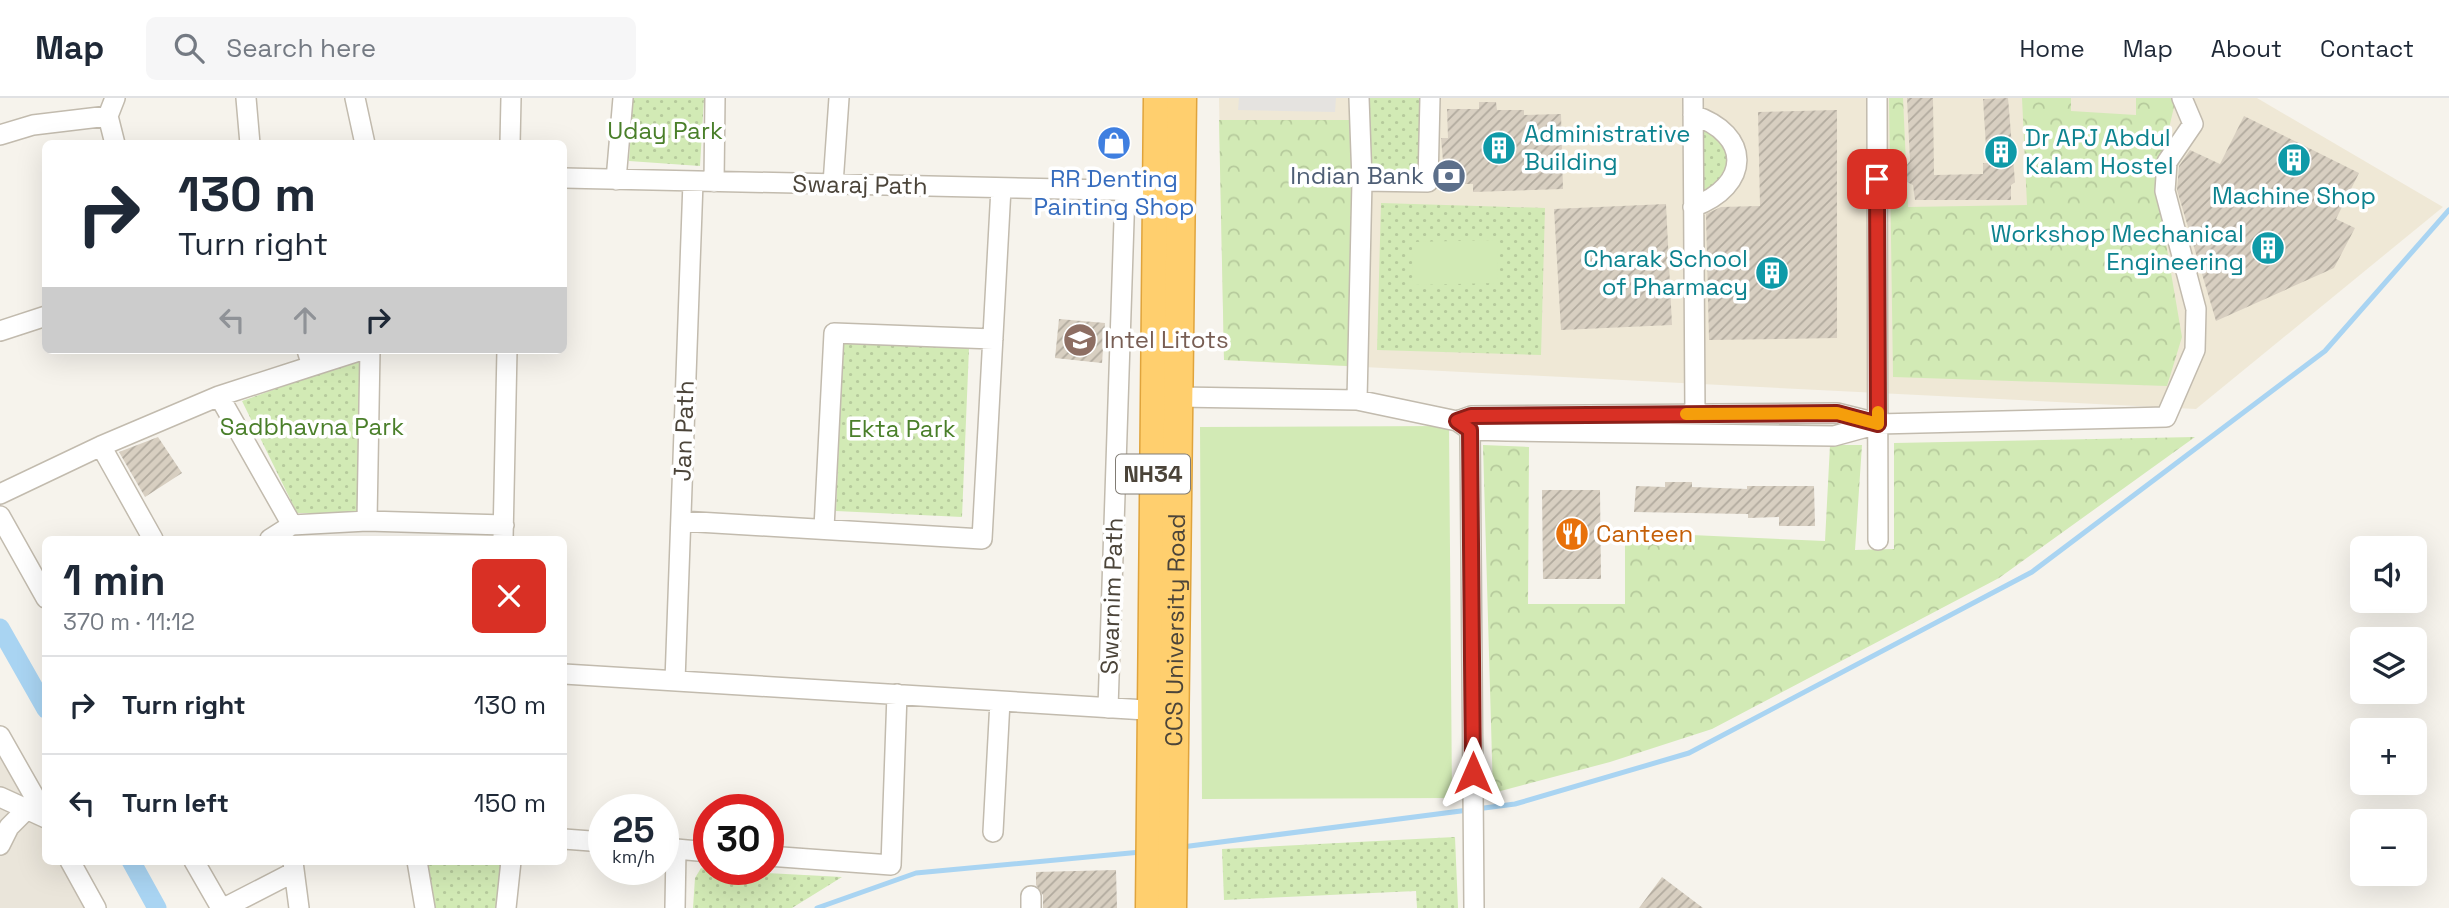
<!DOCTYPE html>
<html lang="en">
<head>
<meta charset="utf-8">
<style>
  body { margin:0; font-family:"Space Grotesk",sans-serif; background:#f6f6f7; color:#1f2937; height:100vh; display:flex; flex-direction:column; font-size:26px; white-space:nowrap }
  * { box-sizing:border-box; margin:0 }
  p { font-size:23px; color:#747a83 }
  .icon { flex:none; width:38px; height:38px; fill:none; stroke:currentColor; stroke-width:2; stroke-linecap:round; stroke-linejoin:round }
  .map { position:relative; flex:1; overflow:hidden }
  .sheet { position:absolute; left:42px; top:438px; width:525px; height:329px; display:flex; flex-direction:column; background:#fff; border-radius:10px; box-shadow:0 7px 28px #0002 }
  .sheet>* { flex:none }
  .guide { position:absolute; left:42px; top:42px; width:525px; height:214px; border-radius:10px; box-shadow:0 7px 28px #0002; background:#fff; color:#1f2937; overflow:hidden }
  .buttons { position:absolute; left:2350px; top:438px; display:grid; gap:14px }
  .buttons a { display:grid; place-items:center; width:77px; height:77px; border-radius:10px; background:#fff; box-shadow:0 7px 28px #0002; font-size:35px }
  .speed { position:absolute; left:588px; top:696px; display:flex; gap:14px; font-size:35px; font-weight:700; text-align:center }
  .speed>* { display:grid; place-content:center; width:91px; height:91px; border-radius:50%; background:#fff; box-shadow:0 7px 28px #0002; line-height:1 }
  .speed small { font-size:18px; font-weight:400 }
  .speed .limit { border:10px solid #d22; background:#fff; color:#111 }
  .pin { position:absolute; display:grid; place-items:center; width:60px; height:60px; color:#fff; margin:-30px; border-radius:14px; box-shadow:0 4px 10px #0006 }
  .me { position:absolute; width:77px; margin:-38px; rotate:0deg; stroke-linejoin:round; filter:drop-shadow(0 0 5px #0008) }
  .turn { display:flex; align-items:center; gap:24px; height:147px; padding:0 21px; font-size:32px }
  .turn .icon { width:91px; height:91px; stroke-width:2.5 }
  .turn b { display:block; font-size:49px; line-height:60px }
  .lanes { display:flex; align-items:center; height:66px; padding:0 21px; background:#0003; justify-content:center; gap:35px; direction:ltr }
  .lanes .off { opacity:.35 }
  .round { display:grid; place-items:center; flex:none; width:74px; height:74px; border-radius:10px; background:#f6f6f7 }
  .overview { display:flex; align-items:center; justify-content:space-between; height:119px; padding:0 21px }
  h1 { font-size:42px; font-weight:700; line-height:52px }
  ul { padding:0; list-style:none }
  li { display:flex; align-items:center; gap:21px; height:98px; padding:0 21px; border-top:2px solid #e0e1e3 }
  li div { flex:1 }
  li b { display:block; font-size:26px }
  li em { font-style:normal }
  header { display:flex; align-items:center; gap:42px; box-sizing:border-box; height:98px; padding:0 35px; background:#fff; border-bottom:2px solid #e0e1e3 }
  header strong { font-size:33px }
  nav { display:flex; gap:38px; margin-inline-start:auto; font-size:24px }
  .search { width:490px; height:63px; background:#f6f6f7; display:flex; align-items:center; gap:18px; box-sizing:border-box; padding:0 24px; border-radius:10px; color:#747a83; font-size:26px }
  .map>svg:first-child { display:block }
  .residential { fill:#eae5da }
  .education { fill:#efe8d6 }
  .green { fill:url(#green-dots) }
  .forest { fill:url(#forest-crowns) }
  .pitch { fill:#d2eab5 }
  .parking { fill:#e5e3e0 }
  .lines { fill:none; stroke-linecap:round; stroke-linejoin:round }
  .stream { stroke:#a9d4f2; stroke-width:5 }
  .canal { stroke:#a9d4f2; stroke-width:19 }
  .building { fill:url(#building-hatch) }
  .minor-casing { stroke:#c2bbae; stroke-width:22 }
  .highway-casing { stroke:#e0a43c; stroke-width:31 }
  .minor { stroke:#fff; stroke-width:19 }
  .highway { stroke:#ffcf6e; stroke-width:28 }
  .route-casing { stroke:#8d1f18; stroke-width:18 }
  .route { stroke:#d93025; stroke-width:12 }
  .slow { stroke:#f59e0b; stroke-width:12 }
  .labels { text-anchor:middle; stroke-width:7; stroke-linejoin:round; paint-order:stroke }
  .shield { fill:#fff; stroke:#817c74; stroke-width:2 }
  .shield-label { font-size:23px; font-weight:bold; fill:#4b4439 }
  .park-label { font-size:24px; fill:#4a7f2a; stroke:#fff }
  .culture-label { font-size:24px; fill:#0d838f; stroke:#fff; text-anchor:start }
  .service-label { font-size:24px; fill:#4e5e75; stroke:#fff; text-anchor:end }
  .shop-label { font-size:24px; fill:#366cbe; stroke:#fff }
  .street-label { font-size:24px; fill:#4b4439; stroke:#fff }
  .education-label { font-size:24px; fill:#785e54; stroke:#fff; text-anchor:start }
  .food-label { font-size:24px; fill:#c56008; stroke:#fff; text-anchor:start }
</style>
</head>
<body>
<header>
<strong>Map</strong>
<div class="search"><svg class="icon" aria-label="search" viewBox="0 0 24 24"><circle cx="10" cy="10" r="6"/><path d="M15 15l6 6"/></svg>Search here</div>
<nav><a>Home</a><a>Map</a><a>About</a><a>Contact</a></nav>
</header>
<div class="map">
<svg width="2449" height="810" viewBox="0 0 2449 810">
  <defs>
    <pattern id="green-dots" width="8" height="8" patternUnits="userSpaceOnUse" patternTransform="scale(1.75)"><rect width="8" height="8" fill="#d2eab5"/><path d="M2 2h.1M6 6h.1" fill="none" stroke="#b6ca9c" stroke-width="1.8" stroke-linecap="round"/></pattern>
    <pattern id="forest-crowns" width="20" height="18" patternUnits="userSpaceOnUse" patternTransform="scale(1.75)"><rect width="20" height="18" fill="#d2eab5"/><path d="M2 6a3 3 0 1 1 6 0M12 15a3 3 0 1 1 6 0" fill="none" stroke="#b6ca9c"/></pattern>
    <pattern id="building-hatch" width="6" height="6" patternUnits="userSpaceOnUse" patternTransform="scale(1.75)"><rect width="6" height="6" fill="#d8cfc1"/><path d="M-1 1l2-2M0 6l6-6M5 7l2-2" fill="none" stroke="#b1aa9e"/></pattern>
  </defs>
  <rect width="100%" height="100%" fill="#f6f3ec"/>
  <path class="residential" d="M0,644L45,722L46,763H69L97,810H0Z"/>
  <path class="education" d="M1219,0H2257L2443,109L2196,311L1224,262Z"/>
  <path class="green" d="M633,0H704L700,68L629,63Z
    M1368,0H1424L1420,72L1415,76L1368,79Z
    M1700,27C1721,33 1739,60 1723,81C1718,88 1708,94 1702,100Z
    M1381,105L1545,110L1541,257L1377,252Z
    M843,244L969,250L962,419L836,413Z
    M361,260V415H297L242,303Z
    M1455,739L1458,810H1417L1416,793L1224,802L1222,751Z
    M417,763H511L506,810H425Z
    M701,770L709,772L842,779L792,810H693L695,780Z"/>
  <path class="forest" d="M1889,0H1903L1908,109L2027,107L2022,0H2071V13L2136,17V0H2176L2156,87L2182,239L2167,288L1893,279Z
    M1219,22H1354L1348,268L1224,262Z
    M2195,339L1999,480L1712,631L1610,664L1493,695L1483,347L1529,349L1528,506H1625V434L1825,443L1830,347H1862L1855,452L1894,451V345Z"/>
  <path class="pitch" d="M1497,142L1498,185L1413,187L1412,144Z
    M1449,328L1452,700L1202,701L1200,329Z"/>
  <path class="parking" d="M1239,0H1336L1335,14L1238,12Z"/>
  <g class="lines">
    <path class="stream" d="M1182,749L1515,706L1689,655L2032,474L2325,253L2449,112
      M817,810L916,775L1141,754"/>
    <path class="canal" d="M0,530L46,611
      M131,763L157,810"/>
  </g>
  <path class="building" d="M1907,0H1933L1934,77L1983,76V65H1987L1983,1L2008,0L2015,84L2011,87V102H1915L1913,87L1907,84L1906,68L1910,63Z
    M1479,4H1496L1497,12H1524V17L1561,16L1563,91L1473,94V86H1445L1441,40H1448L1447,11H1479Z
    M1837,12V240L1709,242L1706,116L1721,109L1760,108L1758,14Z
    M2244,18L2359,75L2336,121L2355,130L2334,170L2216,223L2177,92L2179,68L2190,52L2220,66Z
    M1666,106L1672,227L1561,232L1554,111Z
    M1059,221L1105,225L1102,265L1055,260Z
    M158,339L182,375L145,399L119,354Z
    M1665,384H1692V389L1747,391V388H1814L1815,428H1779V419L1748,420V416L1634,414L1636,388L1665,389Z
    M1542,392H1600L1601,481H1543Z
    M1116,772L1117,810H1043V797L1036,787V774Z
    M1662,779L1703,810H1639Z"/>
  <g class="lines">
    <g class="minor-casing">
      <path id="minor" d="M115,0L108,18L115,46
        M246,0L250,46
        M355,0L365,46
        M1693,0L1695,316
        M1877,0L1878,442
        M1693,17C1752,36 1751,88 1693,109
        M0,37L33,27L108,18
        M510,46L511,0
        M564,80L1157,93
        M616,82L623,0
        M1362,83L1428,84L1430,0
        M714,84L715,0
        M833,86L839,0
        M0,233L46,218
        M312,268L362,252
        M219,298L292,427L270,441
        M1178,299L1357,302L1457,323L1470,332L1507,333L1834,338L1878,326L2166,319L2195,252L2196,211L2165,93L2167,64L2193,26L2182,0
        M1357,302L1362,83L1359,0
        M1457,323L1471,318L1837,315L1877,325
        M1470,332L1474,810
        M0,396L101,348
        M0,418L46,500
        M367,423L370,252
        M681,423L982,441L1001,90
        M292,427L367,423L504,427
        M824,430L834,235L993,241
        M153,441L101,348L219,298L312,268L307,252
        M503,441L507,252
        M564,576L1162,613
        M675,583L693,84
        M1108,610L1125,92
        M0,638L46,719
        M0,699L46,720
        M993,734L1000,603
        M564,741L604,744
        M0,747L9,729L27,711
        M768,758L891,767L897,596
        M70,763L96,810
        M194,763L221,810
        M417,763L425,810
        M293,764L299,810
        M1031,798V810
        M224,810L294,774
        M506,810L511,763
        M675,810L676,751L709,754"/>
    </g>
    <g class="highway-casing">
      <g id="highway">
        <path d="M1150,810L1158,0"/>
        <path id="s1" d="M1172,810L1182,0"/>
      </g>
    </g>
    <use href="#minor" class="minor"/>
    <use href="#highway" class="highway"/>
  </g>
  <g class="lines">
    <g class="route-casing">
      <path id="route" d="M1473,675L1470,332L1457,323L1471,318L1837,315L1878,326L1877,81"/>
    </g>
    <use href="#route" class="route"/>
    <path class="slow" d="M1686,316L1837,315L1878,326V314"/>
  </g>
  <defs>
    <g id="shop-disc" transform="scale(1.75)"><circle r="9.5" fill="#3f7fe0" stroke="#fff"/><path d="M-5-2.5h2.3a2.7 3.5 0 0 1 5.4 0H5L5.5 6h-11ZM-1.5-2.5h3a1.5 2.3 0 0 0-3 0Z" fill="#fff"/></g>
    <g id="building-disc" transform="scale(1.75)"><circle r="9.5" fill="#0f9aa8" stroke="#fff"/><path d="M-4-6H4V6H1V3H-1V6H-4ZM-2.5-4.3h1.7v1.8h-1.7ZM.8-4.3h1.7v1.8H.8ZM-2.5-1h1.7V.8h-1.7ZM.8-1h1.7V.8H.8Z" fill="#fff"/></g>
    <g id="bank-disc" transform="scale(1.75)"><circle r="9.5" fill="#5c6f8a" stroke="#fff"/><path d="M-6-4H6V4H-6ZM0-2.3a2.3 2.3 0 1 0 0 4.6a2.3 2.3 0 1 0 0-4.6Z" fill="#fff"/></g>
    <g id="school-disc" transform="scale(1.75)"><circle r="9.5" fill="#8d6e63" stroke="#fff"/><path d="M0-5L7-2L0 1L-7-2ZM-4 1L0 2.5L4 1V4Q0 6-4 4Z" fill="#fff"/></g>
    <g id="restaurant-disc" transform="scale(1.75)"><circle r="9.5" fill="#e8710a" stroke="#fff"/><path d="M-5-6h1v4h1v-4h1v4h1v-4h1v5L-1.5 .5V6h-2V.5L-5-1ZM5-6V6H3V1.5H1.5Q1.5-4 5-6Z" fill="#fff"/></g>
  </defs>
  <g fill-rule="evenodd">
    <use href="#shop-disc" x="1114" y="45"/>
    <use href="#building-disc" x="1499" y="50"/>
    <use href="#building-disc" x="2001" y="54"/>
    <use href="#building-disc" x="2294" y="62"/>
    <use href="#bank-disc" x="1449" y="78"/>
    <use href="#building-disc" x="2268" y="150"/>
    <use href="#building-disc" x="1772" y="175"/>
    <use href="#school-disc" x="1080" y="242"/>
    <use href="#restaurant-disc" x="1572" y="436"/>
  </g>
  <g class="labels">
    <rect class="shield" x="1116" y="356.5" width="74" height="39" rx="5"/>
    <g class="shield-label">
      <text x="1153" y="384">NH34</text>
    </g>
    <g class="park-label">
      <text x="665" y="41">Uday Park</text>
      <text x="312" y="337">Sadbhavna Park</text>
      <text x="902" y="339">Ekta Park</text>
    </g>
    <g class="culture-label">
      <text x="1524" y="44">Administrative<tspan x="1524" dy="28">Building</tspan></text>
      <text x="2025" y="48">Dr APJ Abdul<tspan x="2025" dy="28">Kalam Hostel</tspan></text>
      <text x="2294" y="106" text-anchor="middle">Machine Shop</text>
      <text x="2244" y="144" text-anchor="end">Workshop Mechanical<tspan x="2244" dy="28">Engineering</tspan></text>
      <text x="1748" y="169" text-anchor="end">Charak School<tspan x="1748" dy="28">of Pharmacy</tspan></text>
    </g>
    <g class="service-label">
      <text x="1424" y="86">Indian Bank</text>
    </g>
    <g class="shop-label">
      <text x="1114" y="89">RR Denting<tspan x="1114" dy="28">Painting Shop</tspan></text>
    </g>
    <g class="street-label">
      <text transform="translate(860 87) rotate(1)" y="8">Swaraj Path</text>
      <text transform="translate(684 333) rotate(-88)" y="8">Jan Path</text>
      <text transform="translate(1112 498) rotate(-88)" y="8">Swarnim Path</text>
      <text dy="8" stroke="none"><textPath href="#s1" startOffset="278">CCS University Road</textPath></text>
    </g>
    <g class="education-label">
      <text x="1104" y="250">Intel Litots</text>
    </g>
    <g class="food-label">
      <text x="1596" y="444">Canteen</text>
    </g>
  </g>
</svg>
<div class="buttons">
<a><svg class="icon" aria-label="sound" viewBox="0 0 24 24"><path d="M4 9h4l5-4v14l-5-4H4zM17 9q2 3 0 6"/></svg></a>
<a><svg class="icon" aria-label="layers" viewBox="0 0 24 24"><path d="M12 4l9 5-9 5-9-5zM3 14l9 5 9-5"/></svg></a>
<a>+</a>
<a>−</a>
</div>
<div class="speed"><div>25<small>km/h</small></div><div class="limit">30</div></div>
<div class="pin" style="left:1877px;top:81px;background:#d93025"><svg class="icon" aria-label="arrive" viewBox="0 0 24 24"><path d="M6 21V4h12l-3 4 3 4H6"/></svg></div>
<svg class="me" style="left:1473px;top:675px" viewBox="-20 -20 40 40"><path d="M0-17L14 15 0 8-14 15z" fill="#d93025" stroke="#fff" stroke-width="4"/></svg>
<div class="guide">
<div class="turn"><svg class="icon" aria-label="right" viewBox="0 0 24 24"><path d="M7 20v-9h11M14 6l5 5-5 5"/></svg><div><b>130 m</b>Turn right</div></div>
<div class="lanes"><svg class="icon off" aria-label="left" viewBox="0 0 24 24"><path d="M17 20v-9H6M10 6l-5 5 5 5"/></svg><svg class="icon off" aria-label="ahead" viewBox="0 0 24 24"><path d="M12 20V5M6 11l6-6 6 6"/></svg><svg class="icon" aria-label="right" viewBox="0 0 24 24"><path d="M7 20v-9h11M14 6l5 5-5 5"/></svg></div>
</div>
<section class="sheet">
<div class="overview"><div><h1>1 min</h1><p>370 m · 11:12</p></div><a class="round" style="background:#d93025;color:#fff"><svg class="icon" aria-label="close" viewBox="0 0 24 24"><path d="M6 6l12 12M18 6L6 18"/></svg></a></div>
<ul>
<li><svg class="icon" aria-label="right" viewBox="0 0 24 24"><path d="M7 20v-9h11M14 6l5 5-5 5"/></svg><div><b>Turn right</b></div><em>130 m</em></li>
<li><svg class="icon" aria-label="left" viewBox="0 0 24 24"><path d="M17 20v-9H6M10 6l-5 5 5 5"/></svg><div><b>Turn left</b></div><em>150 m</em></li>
</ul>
</section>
</div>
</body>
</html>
